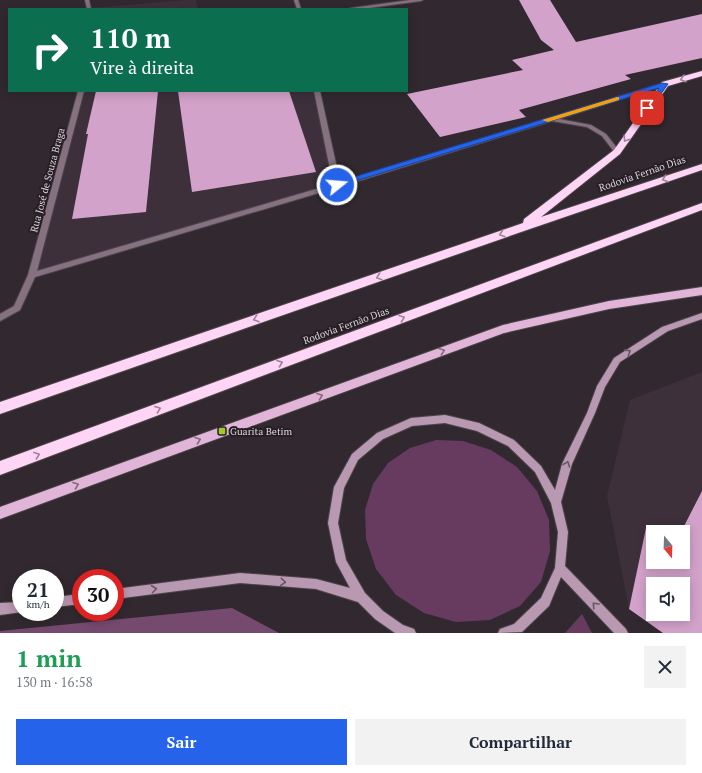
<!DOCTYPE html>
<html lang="pt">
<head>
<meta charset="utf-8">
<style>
  body { margin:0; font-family:"PT Serif",serif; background:#f2f2f3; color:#1f2937; height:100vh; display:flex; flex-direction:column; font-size:15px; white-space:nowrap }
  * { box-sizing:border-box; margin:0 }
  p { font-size:13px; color:#747a83 }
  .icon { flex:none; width:22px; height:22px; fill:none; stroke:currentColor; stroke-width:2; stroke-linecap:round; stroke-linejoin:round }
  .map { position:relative; height:633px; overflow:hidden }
  .drawer { display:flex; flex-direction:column; background:#fff; flex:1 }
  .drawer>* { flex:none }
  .top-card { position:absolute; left:8px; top:8px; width:400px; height:84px; border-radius:0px; box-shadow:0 2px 10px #0003; background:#0b6e4f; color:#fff; overflow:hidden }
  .needle { width:26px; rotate:161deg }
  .fabs { position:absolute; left:646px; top:525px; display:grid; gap:8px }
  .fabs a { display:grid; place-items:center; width:44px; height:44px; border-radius:0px; background:#fff; box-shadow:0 2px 10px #0003; font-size:20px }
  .speed { position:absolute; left:12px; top:569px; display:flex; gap:8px; font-size:20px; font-weight:700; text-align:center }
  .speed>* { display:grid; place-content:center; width:52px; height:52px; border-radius:50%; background:#fff; box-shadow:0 2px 10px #0003; line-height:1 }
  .speed small { font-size:10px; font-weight:400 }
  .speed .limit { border:6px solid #d22; background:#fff; color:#111 }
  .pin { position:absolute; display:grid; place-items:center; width:34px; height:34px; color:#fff; margin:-17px; border-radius:8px; box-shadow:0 2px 6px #0006 }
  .me { position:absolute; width:44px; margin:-22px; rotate:73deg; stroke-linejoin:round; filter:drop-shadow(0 0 3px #0008) }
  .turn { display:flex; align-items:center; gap:14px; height:84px; padding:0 16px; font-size:18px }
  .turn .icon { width:52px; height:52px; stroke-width:2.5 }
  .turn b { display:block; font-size:28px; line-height:34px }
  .round { display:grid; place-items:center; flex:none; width:42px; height:42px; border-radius:0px; background:#f2f2f3 }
  .summary { display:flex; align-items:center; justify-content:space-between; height:68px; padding:0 16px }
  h1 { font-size:24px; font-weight:600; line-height:30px; color:#1e9e55 }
  .primary-button { display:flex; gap:8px; margin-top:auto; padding:8px 16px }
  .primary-button a { flex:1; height:46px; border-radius:0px; background:#2563eb; color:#fff; font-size:16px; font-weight:600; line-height:46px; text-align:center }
  .primary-button a+a { background:#f2f2f3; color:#1f2937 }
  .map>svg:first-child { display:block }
  .built { fill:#3d303b; fill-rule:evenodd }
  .green { fill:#663b5f }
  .forest { fill:#764a6e }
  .building { fill:#d3a2ca; fill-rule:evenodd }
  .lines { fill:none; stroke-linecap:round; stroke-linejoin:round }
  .minor-casing { stroke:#4c454a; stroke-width:2 }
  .secondary-casing { stroke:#4c454a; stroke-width:2 }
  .primary-casing { stroke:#4c454a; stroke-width:2 }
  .motorway-casing { stroke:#4c454a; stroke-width:2 }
  .minor { fill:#867181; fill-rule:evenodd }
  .secondary { fill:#b998b2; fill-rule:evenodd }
  .primary { fill:#e1b5d8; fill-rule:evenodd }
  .motorway { fill:#ffd5f6; fill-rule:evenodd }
  .oneway { stroke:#9e8398 }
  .oneway2 { stroke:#846a7e }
  .oneway3 { stroke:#695564 }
  .route { fill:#2563eb; stroke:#184099 }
  .slow { fill:#f59e0b }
  .poi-dot { fill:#a2c928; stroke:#271f25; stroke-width:1.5 }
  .labels { text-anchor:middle; stroke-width:4; stroke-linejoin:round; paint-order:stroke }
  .street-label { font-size:10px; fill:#dbd5da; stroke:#271f25 }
  .poi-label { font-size:10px; fill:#dbd5da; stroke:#271f25; text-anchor:start }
</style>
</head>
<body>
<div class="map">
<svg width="702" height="633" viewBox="0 0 702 633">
  <rect width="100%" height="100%" fill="#31292f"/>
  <path class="built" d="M187,0H196L198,9L89,8Z
    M81,91H317L337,185L32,275Z
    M702,372V633L629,609L607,496L630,400ZM653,532H683V562H653ZM653,584H683V614H653Z"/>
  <path class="green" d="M436,440L463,441L491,450L517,467L537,491L549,520L550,551L541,582L520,606L490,620L456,622L424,613L396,595L376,569L366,539L365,510L373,484L388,463L410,448Z
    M582,614L592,633H565Z"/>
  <path class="forest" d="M232,608L279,633H0V631Z"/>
  <path class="building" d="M519,0H550L576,42L702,14V58L625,75L631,79L519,110L526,117L440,137L407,94L523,70L512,60L554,50L541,40Z
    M96,91H158L146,212L72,219L88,134H86Z
    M178,91H289L316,172L192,192Z
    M702,491V633H663L629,609L646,528L654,532L653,562H683V532H681ZM653,584H683V614H653Z"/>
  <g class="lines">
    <g class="minor-casing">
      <path id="minor" d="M85,0H89L91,9H87Z
        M294,0H298L301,9H297Z
        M410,0H423L421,1L362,9H349L351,8Z
        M663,83L668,84L559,119L591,125L606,134L620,152L619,153H615L602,136L587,127L552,121L339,187L35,277L20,310L0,321V314L14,306L28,275L78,91H84L37,271L333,184L314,91H320L340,182Z"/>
    </g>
    <g class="secondary-casing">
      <path id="secondary" d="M702,313V319L668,331L620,362L605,387L595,413L572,464L561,502L568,532L565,566L626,629L628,633H614L561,577L549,606L522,632L498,633L500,629L514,624L541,598L555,568L558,532L551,503L535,472L508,446L477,431L445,423L412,426L383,439L358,460L344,488L338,523L346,560L365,593L383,611L403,625L414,629L416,633H395L375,619L358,602L316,589L240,583L115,599V589L240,573L316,579L350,588L336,562L328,523L334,487L352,454L377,433L411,418L445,415L479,423L514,440L541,466L555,490L562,464L587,413L597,386L614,358L662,327Z
        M81,594V604L55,607V597Z
        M21,602V612H22L0,615V603Z"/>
    </g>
    <g class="primary-casing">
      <path id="primary" d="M702,287V295L609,309L504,333L0,519V507L503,325L609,301Z"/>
    </g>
    <g class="motorway-casing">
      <path id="motorway" d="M702,71V76L668,86L620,154L541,217L702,164V170L524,231L0,414V402L523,223L524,219L614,150L662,82Z
        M702,203V210L0,475V461Z"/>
    </g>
    <use href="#minor" class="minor"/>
    <use href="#secondary" class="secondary"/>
    <use href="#primary" class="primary"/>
    <use href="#motorway" class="motorway"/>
  </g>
  <defs><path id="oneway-chevron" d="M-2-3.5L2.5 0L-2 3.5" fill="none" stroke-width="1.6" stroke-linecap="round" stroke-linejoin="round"/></defs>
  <g class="oneway">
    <use href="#oneway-chevron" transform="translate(683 79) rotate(164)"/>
    <use href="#oneway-chevron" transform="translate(626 139) rotate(124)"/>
    <use href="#oneway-chevron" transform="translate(665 179) rotate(161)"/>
    <use href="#oneway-chevron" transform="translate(502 234) rotate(161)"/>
    <use href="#oneway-chevron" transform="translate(379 277) rotate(161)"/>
    <use href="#oneway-chevron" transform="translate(402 318) rotate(-20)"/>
    <use href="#oneway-chevron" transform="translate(256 319) rotate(161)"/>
    <use href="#oneway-chevron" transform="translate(280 363) rotate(-20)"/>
    <use href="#oneway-chevron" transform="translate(158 409) rotate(-20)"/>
    <use href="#oneway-chevron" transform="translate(37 455) rotate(-20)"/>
  </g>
  <g class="oneway2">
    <use href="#oneway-chevron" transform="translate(442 351) rotate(-20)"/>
    <use href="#oneway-chevron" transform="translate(320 396) rotate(-20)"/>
    <use href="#oneway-chevron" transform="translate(198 440) rotate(-20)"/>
    <use href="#oneway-chevron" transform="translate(76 485) rotate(-20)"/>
  </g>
  <g class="oneway3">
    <use href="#oneway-chevron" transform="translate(628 352) rotate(-33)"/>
    <use href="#oneway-chevron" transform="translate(567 464) rotate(-70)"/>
    <use href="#oneway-chevron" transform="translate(283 582) rotate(5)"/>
    <use href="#oneway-chevron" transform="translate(154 589) rotate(-7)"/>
    <use href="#oneway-chevron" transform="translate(595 605) rotate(-133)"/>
  </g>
  <path class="route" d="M662,83L668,84L650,109L644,108L659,88L339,186H334L333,185L334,183Z"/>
  <path class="slow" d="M617,97H619V100L548,122L542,120Z"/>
  <rect class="poi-dot" x="218" y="427" width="8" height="8" rx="2"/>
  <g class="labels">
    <g class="street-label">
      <text transform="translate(642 173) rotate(-19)" y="4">Rodovia Fernão Dias</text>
      <text transform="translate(47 180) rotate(-75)" y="4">Rua José de Souza Braga</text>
      <text transform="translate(346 325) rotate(-20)" y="4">Rodovia Fernão Dias</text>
    </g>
    <g class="poi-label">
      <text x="230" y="435">Guarita Betim</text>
    </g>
  </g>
</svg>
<div class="fabs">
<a><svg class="needle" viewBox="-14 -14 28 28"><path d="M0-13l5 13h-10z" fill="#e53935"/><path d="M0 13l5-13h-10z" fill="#747a83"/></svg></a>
<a><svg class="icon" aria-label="sound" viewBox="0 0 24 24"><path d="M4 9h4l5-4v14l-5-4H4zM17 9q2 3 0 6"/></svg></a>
</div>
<div class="speed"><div>21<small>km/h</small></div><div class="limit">30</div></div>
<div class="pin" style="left:647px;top:108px;background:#d93025"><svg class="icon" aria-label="arrive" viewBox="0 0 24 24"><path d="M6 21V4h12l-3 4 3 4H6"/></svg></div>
<svg class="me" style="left:337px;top:185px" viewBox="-20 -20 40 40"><circle r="17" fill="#2563eb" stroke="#fff" stroke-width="3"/><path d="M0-11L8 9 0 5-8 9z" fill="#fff"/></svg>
<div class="top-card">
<div class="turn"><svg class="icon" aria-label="right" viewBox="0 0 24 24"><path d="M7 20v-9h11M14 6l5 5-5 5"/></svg><div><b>110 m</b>Vire à direita</div></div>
</div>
</div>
<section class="drawer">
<div class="summary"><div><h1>1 min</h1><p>130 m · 16:58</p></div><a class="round"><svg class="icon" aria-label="close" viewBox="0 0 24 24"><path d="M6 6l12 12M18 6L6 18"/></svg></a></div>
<div class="primary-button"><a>Sair</a><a>Compartilhar</a></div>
</section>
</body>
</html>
